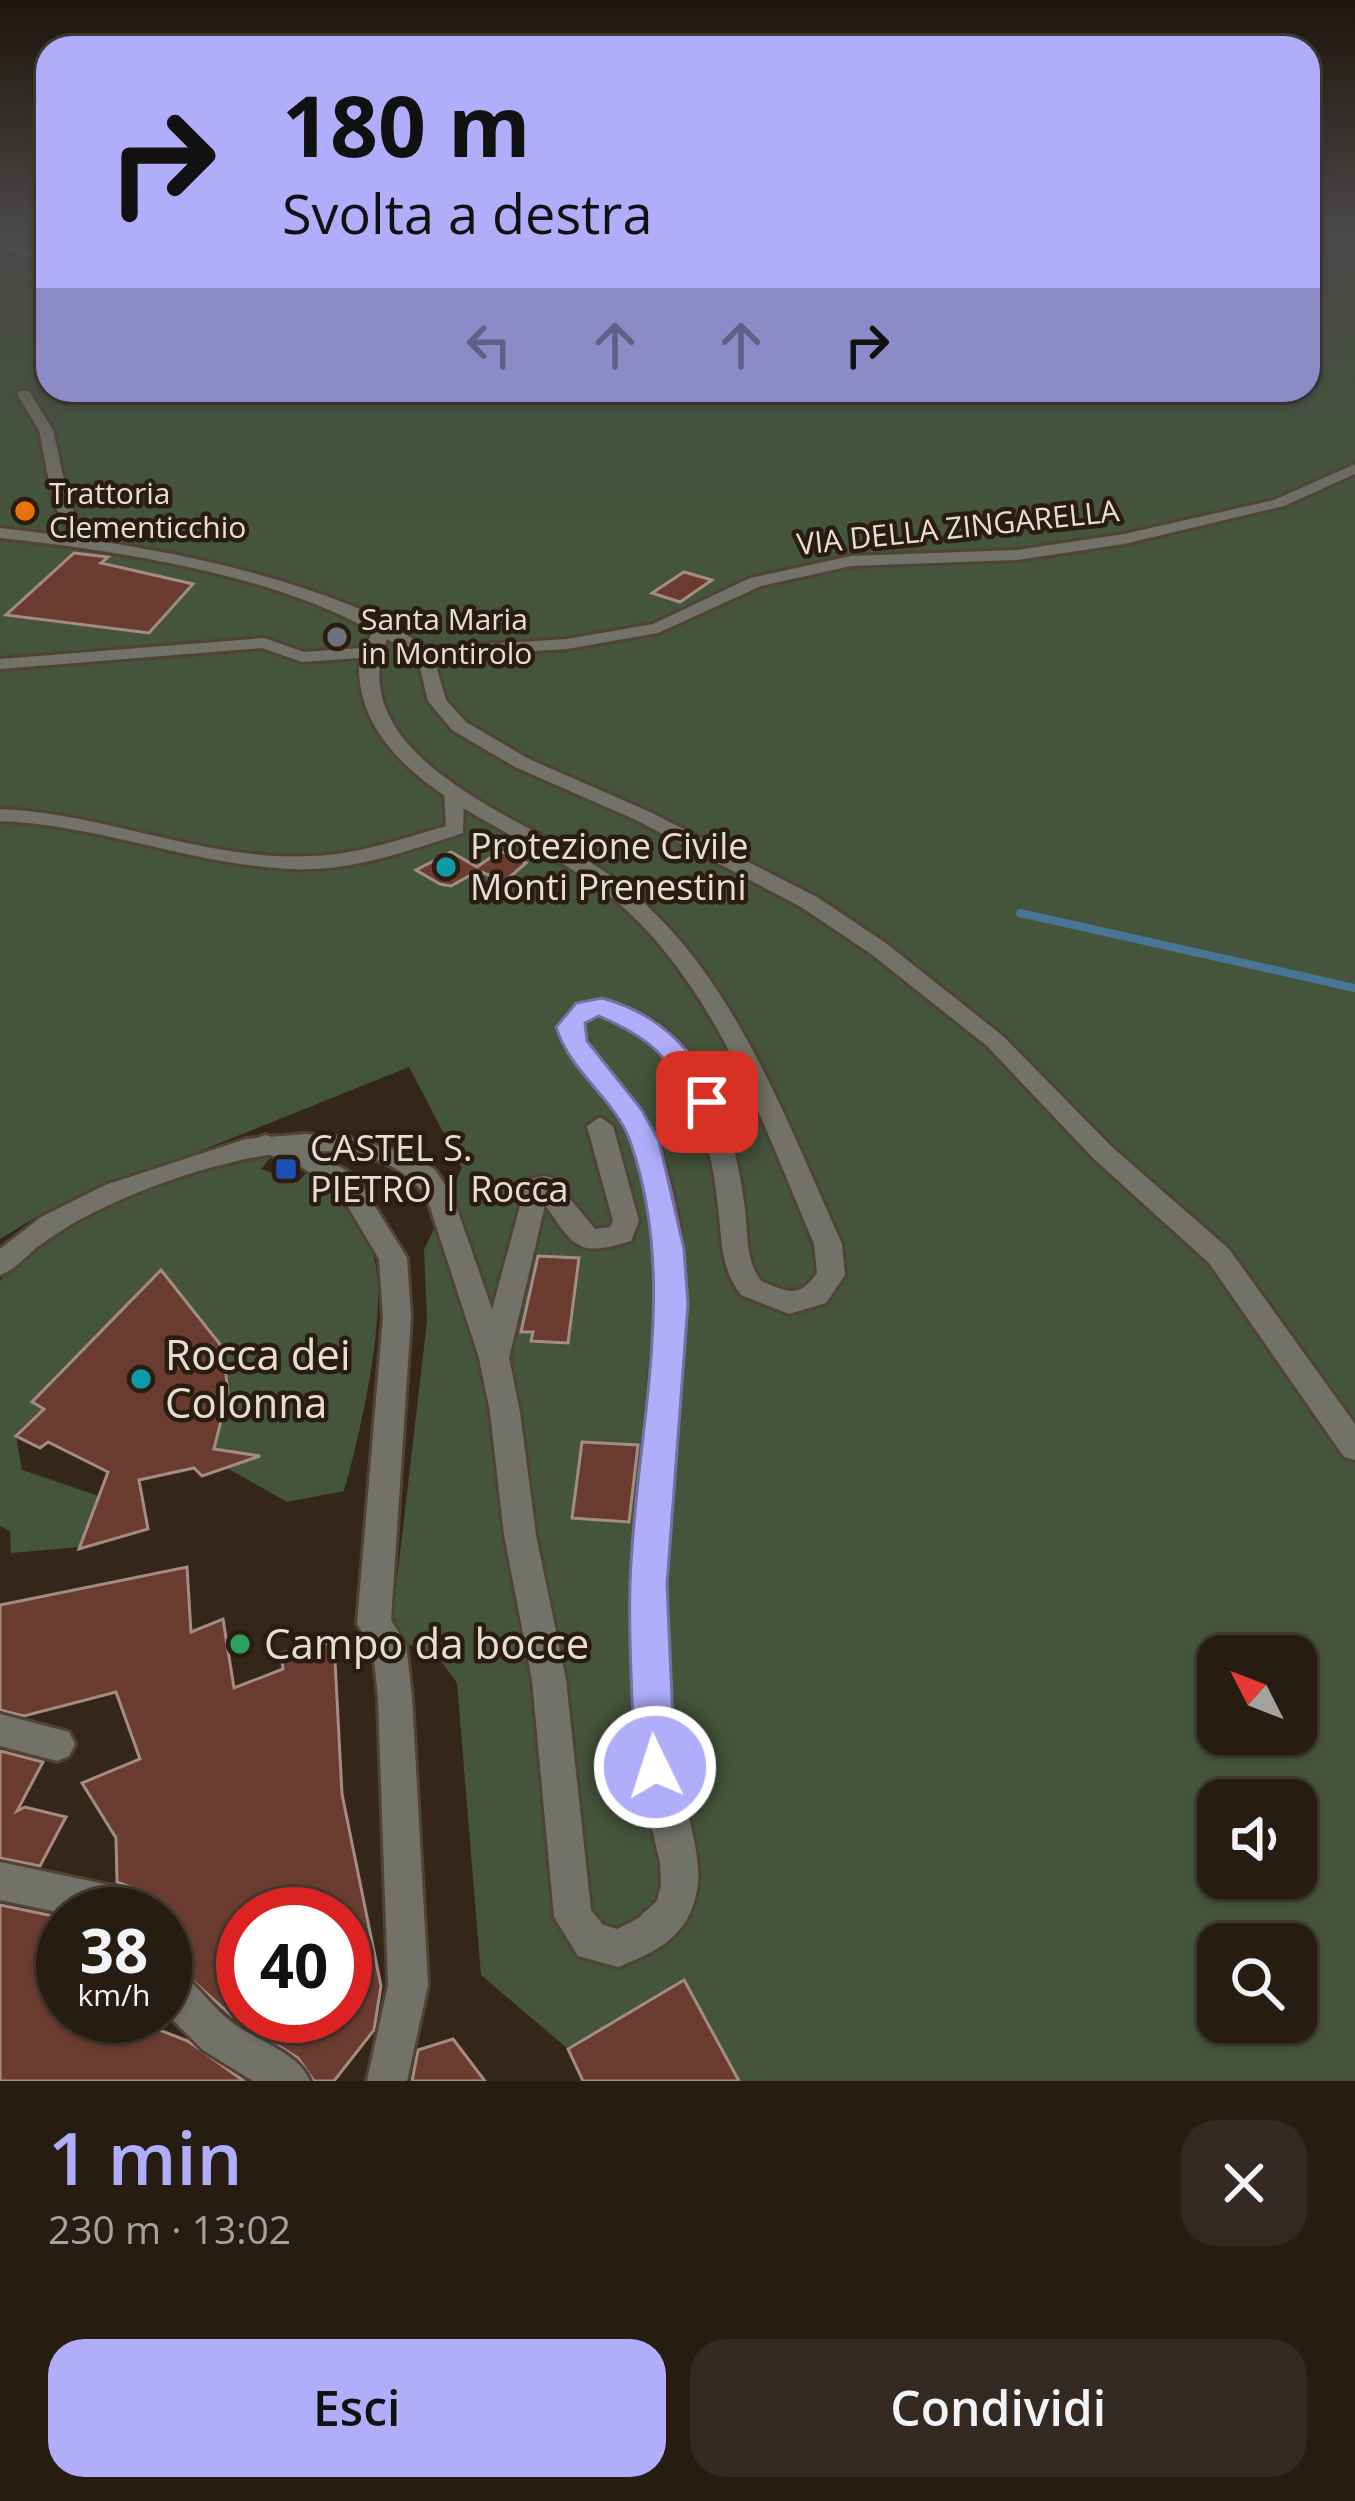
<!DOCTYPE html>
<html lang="it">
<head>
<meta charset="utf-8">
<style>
  body { margin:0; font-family:"Open Sans",sans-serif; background:#332920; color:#f1f3f6; height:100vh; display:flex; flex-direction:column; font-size:45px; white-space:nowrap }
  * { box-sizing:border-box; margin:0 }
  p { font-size:39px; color:#a4a19f }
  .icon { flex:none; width:66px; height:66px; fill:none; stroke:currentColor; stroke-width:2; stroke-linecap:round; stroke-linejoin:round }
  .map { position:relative; height:2081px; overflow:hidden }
  .drawer { display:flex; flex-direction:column; background:#271c12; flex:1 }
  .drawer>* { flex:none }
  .guide { position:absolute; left:36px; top:36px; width:1284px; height:366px; border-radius:36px; box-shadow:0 3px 9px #0004,0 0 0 3px #433a32; background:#b0aefa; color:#111; overflow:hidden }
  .needle { width:78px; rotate:312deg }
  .tools { position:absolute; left:1197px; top:1635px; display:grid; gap:24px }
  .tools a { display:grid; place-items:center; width:120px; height:120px; border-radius:24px; background:#271c12; box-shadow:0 3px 9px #0004,0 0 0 3px #433a32; font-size:60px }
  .speed { position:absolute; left:36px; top:1887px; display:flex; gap:24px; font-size:60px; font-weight:700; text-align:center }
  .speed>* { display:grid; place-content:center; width:156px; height:156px; border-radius:50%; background:#271c12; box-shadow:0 3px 9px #0004,0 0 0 3px #433a32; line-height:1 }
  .speed small { font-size:30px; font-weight:400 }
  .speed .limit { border:18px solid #d22; background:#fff; color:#111 }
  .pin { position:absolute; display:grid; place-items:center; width:102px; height:102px; color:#fff; margin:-51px; border-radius:24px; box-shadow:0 6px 18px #0006 }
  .me { position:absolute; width:132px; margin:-66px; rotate:356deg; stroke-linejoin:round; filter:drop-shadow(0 0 9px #0008) }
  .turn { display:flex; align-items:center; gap:42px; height:252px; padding:0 48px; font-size:54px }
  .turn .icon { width:156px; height:156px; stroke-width:2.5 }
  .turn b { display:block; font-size:84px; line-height:102px }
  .lanes { display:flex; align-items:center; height:114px; padding:0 48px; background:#0003; justify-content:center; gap:60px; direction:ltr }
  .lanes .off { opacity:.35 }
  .round { display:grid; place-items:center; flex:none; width:126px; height:126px; border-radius:36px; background:#332920 }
  .headline { display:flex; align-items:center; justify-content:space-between; height:204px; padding:0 48px }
  h1 { font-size:72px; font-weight:600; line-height:90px; color:#b0aefa }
  .button { display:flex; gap:24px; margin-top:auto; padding:24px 48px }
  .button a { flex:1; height:138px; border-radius:36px; background:#b0aefa; color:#111; font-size:48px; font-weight:600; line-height:138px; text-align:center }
  .button a+a { background:#332920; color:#f1f3f6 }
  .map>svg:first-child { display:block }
  .green { fill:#44553b; fill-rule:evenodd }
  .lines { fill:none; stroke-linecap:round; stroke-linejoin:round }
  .stream { stroke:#477794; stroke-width:8 }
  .building { fill:#6a3c2f; stroke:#a48b84; stroke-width:3; fill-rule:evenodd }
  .minor-casing { stroke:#504336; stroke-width:6 }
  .tertiary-casing { stroke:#504336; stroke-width:6 }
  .minor { fill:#727269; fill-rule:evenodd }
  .tertiary { fill:#727269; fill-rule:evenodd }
  .route { fill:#b0aefa; stroke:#7271a2; stroke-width:3 }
  .food-dot { fill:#e8710a; stroke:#2a1c0f; stroke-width:4.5 }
  .worship-dot { fill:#6b7280; stroke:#2a1c0f; stroke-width:4.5 }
  .culture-dot { fill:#0f9aa8; stroke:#2a1c0f; stroke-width:4.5 }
  .transit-dot { fill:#1a4fb4; stroke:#2a1c0f; stroke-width:4.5 }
  .leisure-dot { fill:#2e9e5b; stroke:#2a1c0f; stroke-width:4.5 }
  .labels { text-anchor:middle; stroke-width:9; stroke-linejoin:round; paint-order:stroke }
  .far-poi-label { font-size:30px; fill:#e6ddd4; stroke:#2a1c0f; text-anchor:start }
  .far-street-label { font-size:30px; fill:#e6ddd4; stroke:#2a1c0f }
  .poi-label { font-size:36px; fill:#e6ddd4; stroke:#2a1c0f; text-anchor:start }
  .near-poi-label { font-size:42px; fill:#e6ddd4; stroke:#2a1c0f; text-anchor:start }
</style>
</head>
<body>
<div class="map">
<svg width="1355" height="2081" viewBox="0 0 1355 2081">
  <rect width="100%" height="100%" fill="#342618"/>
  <path class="green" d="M0,231H48V390H1308V231H1355V2081H739L683,1980L568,2049L481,1975L457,1683L441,1661L403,1641L393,1614L427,1321L424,1250L462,1168L409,1067L36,1217L0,1239ZM1218,1656H1296V1734H1218ZM1218,1800H1296V1878H1218ZM1218,1944H1296V2022H1218Z
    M272,1156L261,1169L298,1182L310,1169C331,1191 361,1223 372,1251C391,1302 360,1436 344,1491L287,1502L227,1468L202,1476L193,1468L126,1478L48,1442L70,1420L44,1410L16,1436L22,1470L99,1496L80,1547L11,1553L10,1531L0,1526V1281C54,1206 186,1175 272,1156Z"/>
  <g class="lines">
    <path class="stream" d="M1020,913L1355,988"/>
  </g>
  <path class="building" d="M74,553L108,557L101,563L193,584L149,633L6,615Z
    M684,572L712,580L680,602L652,593Z
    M500,851L526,863L505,881L478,871L451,886L440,884L416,870L451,852L477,867Z
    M538,1256L579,1258L568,1343L531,1341L533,1332H521Z
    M161,1270L223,1348L228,1393L214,1449L260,1456L202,1476L194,1468L139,1480L148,1529L79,1549L108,1472L48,1442L40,1448L16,1436L44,1409L32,1402Z
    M582,1442L638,1445L629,1522L572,1518Z
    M187,1567L191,1632L223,1619L234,1688L283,1669L281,1653L334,1642L342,1794L381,1986L374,2030L334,2081H314L298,2058L232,2016L173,1963L165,1951V1914H150L138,1890L117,1882L116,1838L82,1783L140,1759L116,1692L24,1716L0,1710V1605ZM243,1914H345V2016H243Z
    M0,1751L43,1762L17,1811L25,1807L66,1817L40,1866L0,1858Z
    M0,1905L63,1918V2016H146L144,2024L188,2041L244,2081H0Z
    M684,1980L739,2081H583L568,2049Z
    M453,2039L485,2081H412L418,2050Z"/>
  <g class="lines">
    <g class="minor-casing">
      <path id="minor" d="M0,239L24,251L48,253V259L17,256L0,247Z
        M19,391H29L53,430L69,502L90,542L88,545H76L53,502L39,430L17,394Z
        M1355,464V474L1284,506L1124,544L1017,560L851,566L761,586L658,633L567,649L425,658L416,653L425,648L567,639L653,624L750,578L851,556L1017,550L1124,534L1274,500Z
        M264,638L304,652L374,647L383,652L374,657L302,662L262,648L0,669V659Z
        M454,789L464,795L463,833C408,851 350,872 292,869C193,865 100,825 0,821V809C105,813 205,861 310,856C357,855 401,839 446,826L444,795Z
        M600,1117L613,1126L639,1221L631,1241C578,1257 576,1249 545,1205L509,1358L504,1366L494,1369L484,1366L479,1358L527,1180L544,1176L553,1178L595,1229L610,1227L613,1221L587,1126Z
        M266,1135L316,1153L356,1176L407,1258L411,1317L391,1620L406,1644L412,1697L428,1985L407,2081H367L388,1985L378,1697L373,1649L357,1624L383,1317L379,1259L338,1190L298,1165L257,1150L253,1144L257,1138Z
        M0,1714L69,1732L75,1744L69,1756L57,1761L0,1746Z
        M0,1862L123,1888L136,1894L146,1914H67L0,1900Z
        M165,1964C191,1975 207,2002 229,2020C254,2041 297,2050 310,2081H253L203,2050L165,2012Z"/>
    </g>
    <g class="tertiary-casing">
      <path id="tertiary" d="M0,528C114,541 244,562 350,605C378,616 405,635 431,649L446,700L466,722L529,759L650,812L817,897L887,944L1003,1036L1112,1147L1229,1249L1355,1424V1460L1344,1457L1209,1263L1094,1159L987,1046L871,954L801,907L636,820L515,767L452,730L428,701L417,656L387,639C341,752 514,816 588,861C622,881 652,908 678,938C753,1026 795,1140 842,1244L845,1275L826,1303L789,1314L741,1295C720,1267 722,1240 718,1206C711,1136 689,1059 621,1024C605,1015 593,1009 582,1027C590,1058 620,1083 639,1108C656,1132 666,1164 673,1192C691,1268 682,1343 676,1419C668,1518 658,1631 668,1729C673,1774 705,1850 697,1890C689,1936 658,1951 618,1967L578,1956L554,1917L532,1680L504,1535L490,1412L479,1358L427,1198C365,1104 170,1173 91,1214C72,1223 54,1235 36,1248C24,1258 15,1270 0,1275V1249L41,1217L105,1185L246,1139L306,1134L350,1138L417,1156L436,1171L453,1197L509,1358L520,1412L536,1535L566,1680L591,1910L603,1925L617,1929L637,1919L657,1901L661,1885L660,1862L637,1767L633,1722L634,1546L658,1289L647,1194L631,1141L621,1120L562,1043L558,1027C570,1005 587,996 611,1002C701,1024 736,1128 745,1209C748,1234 745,1259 761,1281C787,1291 798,1300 817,1273L814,1244C772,1145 734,1037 666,953C642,922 612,895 579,874C504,825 366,779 359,674C358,659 368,645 372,631C272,574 114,550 0,538Z"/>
    </g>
    <use href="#minor" class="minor"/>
    <use href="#tertiary" class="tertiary"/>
  </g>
  <linearGradient id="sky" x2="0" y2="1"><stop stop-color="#1d150d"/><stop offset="0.44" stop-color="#4a4748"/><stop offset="1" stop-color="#4a4748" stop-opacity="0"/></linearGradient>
  <rect width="1355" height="522" fill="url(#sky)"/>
  <path class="route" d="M602,998C662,1014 693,1051 721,1102L717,1109H697C664,1054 658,1043 599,1016L585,1023L587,1041L642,1110L659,1141L684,1249L688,1304L667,1584L675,1767L669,1781L655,1787L641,1781L635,1767C633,1707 628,1645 630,1585C634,1437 681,1286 630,1141C614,1098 569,1071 556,1027L576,1003Z"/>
  <circle class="food-dot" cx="25" cy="511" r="12"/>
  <circle class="worship-dot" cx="337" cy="637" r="12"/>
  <g class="culture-dot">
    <circle cx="446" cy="867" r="12"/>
    <circle cx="141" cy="1379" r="12"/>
  </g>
  <rect class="transit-dot" x="274" y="1157" width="24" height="24" rx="6"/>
  <circle class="leisure-dot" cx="240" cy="1644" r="12"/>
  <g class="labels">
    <g class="far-poi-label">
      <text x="49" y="504">Trattoria<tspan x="49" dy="34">Clementicchio</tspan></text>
      <text x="361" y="630">Santa Maria<tspan x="361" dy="34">in Montirolo</tspan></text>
    </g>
    <g class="far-street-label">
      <text transform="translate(958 528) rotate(-6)" y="10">VIA DELLA ZINGARELLA</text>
    </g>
    <g class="poi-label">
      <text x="470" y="859">Protezione Civile<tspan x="470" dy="41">Monti Prenestini</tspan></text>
      <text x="310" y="1161">CASTEL S.<tspan x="310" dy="41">PIETRO | Rocca</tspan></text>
    </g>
    <g class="near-poi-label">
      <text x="165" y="1370">Rocca dei<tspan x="165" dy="48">Colonna</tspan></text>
      <text x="264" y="1659">Campo da bocce</text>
    </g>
  </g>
</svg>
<div class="tools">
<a><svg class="needle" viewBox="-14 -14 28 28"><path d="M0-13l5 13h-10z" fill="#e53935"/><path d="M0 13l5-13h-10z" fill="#a4a19f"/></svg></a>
<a><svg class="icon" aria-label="sound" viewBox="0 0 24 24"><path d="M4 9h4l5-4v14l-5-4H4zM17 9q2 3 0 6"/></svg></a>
<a><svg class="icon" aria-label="search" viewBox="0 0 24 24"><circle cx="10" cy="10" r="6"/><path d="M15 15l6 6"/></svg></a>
</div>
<div class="speed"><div>38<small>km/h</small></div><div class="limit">40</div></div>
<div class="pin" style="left:707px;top:1102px;background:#d93025"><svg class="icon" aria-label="arrive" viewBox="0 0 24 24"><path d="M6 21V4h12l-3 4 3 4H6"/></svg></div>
<svg class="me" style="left:655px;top:1767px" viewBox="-20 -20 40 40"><circle r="17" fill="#b0aefa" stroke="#fff" stroke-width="3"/><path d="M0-11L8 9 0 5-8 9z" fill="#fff"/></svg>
<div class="guide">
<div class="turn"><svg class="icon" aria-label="right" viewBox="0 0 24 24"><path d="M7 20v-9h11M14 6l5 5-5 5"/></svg><div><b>180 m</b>Svolta a destra</div></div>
<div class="lanes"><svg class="icon off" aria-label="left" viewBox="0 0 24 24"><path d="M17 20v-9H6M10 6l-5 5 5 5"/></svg><svg class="icon off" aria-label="ahead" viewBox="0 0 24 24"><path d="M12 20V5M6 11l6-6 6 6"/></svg><svg class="icon off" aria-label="ahead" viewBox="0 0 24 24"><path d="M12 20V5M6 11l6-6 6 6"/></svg><svg class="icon" aria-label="right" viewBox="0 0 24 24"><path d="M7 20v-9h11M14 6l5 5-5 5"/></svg></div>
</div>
</div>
<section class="drawer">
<div class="headline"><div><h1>1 min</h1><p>230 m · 13:02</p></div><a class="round"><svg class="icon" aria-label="close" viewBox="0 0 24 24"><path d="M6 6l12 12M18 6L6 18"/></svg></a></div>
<div class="button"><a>Esci</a><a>Condividi</a></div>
</section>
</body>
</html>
